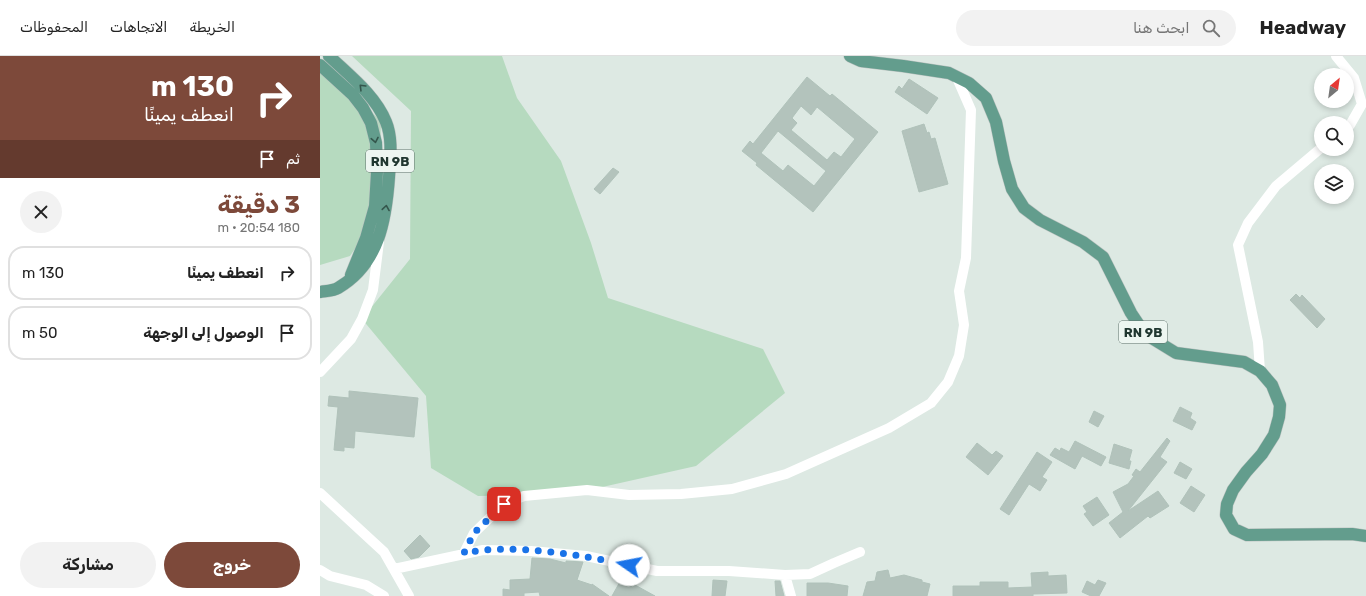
<!DOCTYPE html>
<html lang="ar">
<head>
<meta charset="utf-8">
<style>
  body { margin:0; font-family:Rubik,"Noto Naskh Arabic",sans-serif; background:#f2f2f2; color:#222; direction:rtl; height:100vh; display:flex; flex-direction:column; font-size:15px; white-space:nowrap }
  * { box-sizing:border-box; margin:0 }
  p { font-size:13px; color:#767676 }
  .icon { flex:none; width:22px; height:22px; fill:none; stroke:currentColor; stroke-width:2; stroke-linecap:round; stroke-linejoin:round }
  .map { position:relative; flex:1; overflow:hidden; direction:ltr }
  .drawer { display:flex; flex-direction:column; background:#fff; width:320px }
  .drawer>* { flex:none }
  .guide { background:#7d493a; color:#fff; overflow:hidden }
  .needle { width:26px; rotate:29deg }
  .tools { position:absolute; left:994px; top:12px; display:grid; gap:8px }
  .tools a { display:grid; place-items:center; width:40px; height:40px; border-radius:50%; background:#fff; box-shadow:0 2px 6px #0003; font-size:20px }
  .pin { position:absolute; display:grid; place-items:center; width:34px; height:34px; color:#fff; margin:-17px; border-radius:8px; box-shadow:0 2px 6px #0006 }
  .me { position:absolute; width:44px; margin:-22px; rotate:282deg; stroke-linejoin:round; filter:drop-shadow(0 0 3px #0008) }
  .turn { display:flex; align-items:center; gap:14px; height:84px; padding:0 20px; font-size:18px }
  .turn .icon { width:52px; height:52px; stroke-width:2.5 }
  .turn b { display:block; font-size:28px; line-height:34px }
  .then { display:flex; align-items:center; height:38px; padding:0 20px; background:#0003; gap:8px; font-size:15px }
  .round { display:grid; place-items:center; flex:none; width:42px; height:42px; border-radius:21px; background:#f2f2f2 }
  .headline { display:flex; align-items:center; justify-content:space-between; height:68px; padding:0 20px }
  h1 { font-size:24px; font-weight:700; line-height:30px; color:#7d493a }
  .cta { display:flex; gap:8px; margin-top:auto; padding:8px 20px }
  .cta a { flex:1; height:46px; border-radius:24px; background:#7d493a; color:#fff; font-size:16px; font-weight:700; line-height:46px; text-align:center }
  .cta a+a { background:#f2f2f2; color:#222 }
  ul { padding:0; list-style:none }
  li { display:flex; align-items:center; gap:12px; height:54px; margin:0 8px 6px; padding:0 12px; border:2px solid #e0e0e0; border-radius:16px }
  li div { flex:1 }
  li b { display:block; font-size:15px }
  li em { font-style:normal }
  header { display:flex; align-items:center; gap:24px; box-sizing:border-box; height:56px; padding:0 20px; background:#fff; border-bottom:1px solid #e0e0e0 }
  header strong { font-size:19px }
  nav { display:flex; gap:22px; margin-inline-start:auto; font-size:14px }
  .search { width:280px; height:36px; background:#f2f2f2; display:flex; align-items:center; gap:10px; box-sizing:border-box; padding:0 14px; border-radius:22px; color:#767676; font-size:15px }
  main { display:flex; flex:1; min-height:0 }
  .map>svg:first-child { display:block }
  .green { fill:#b6dabf }
  .building { fill:#b3c3bc; stroke:#b0c2ba; fill-rule:evenodd }
  .lines { fill:none; stroke-linecap:round; stroke-linejoin:round }
  .major-casing { stroke:#bcc3c1; stroke-width:13 }
  .minor { stroke:#fff; stroke-width:10 }
  .major { stroke:#639d8d; stroke-width:12 }
  .oneway { stroke:#34564c }
  .route { stroke:#1a73e8; stroke-width:7; stroke-dasharray:0 12.6 }
  .labels { text-anchor:middle; stroke-width:3; stroke-linejoin:round; paint-order:stroke }
  .shield { fill:#edf6f1; stroke:#5e706a; stroke-width:1 }
  .shield-label { font-size:13px; font-weight:bold; fill:#203730 }
</style>
</head>
<body>
<header>
<strong>Headway</strong>
<div class="search"><svg class="icon" aria-label="search" viewBox="0 0 24 24"><circle cx="10" cy="10" r="6"/><path d="M15 15l6 6"/></svg>ابحث هنا</div>
<nav><a>الخريطة</a><a>الاتجاهات</a><a>المحفوظات</a></nav>
</header>
<main>
<div class="map">
<svg width="1046" height="540" viewBox="0 0 1046 540">
  <rect width="100%" height="100%" fill="#dde9e3"/>
  <path class="green" d="M32,0H182L197,42L241,105L271,187L288,242L443,293L465,337L376,410L251,438L158,440L111,412L106,340L42,263L90,203L91,55Z
    M0,6L61,65L58,159L30,200L0,209Z"/>
  <path class="building" d="M487,21L510,40L512,38L558,76L493,156L436,109L437,107L422,95L430,85L433,88ZM481,50L491,59L497,51L535,83L521,101L514,96L507,104L471,74L477,67L472,62ZM458,75L506,115L494,130L468,109L463,115L441,97Z
    M589,23L618,42L607,58L575,36L579,30L582,33Z
    M604,68L607,77L609,76L611,83L615,82L628,128L599,136L582,75Z
    M293,112L299,116L280,138L274,133Z
    M976,238L980,242L982,239L1005,263L997,272L970,244Z
    M29,335L98,342L94,381L35,375L34,392L24,391V395L14,394L18,351L8,350L9,340L29,342Z
    M860,351L872,357L870,362L876,366L872,374L853,365Z
    M774,355L784,360L778,371L769,366Z
    M847,382L850,385L840,401L847,406L808,455L838,435L849,450L830,462L828,460L800,482L789,467L803,456L793,436L808,428L814,420L812,419L816,413L820,416Z
    M755,385L786,401L781,410L762,400L755,413L730,399L735,392L740,395L741,392L749,396Z
    M657,387L672,399L676,395L683,400L668,419L646,401Z
    M794,388L812,394L809,405H811L809,413L789,407Z
    M717,396L732,406L722,421L727,424L720,435L709,428L689,459L680,453Z
    M860,406L872,413L866,423L854,417Z
    M871,430L885,439L874,456L860,447Z
    M777,441L789,459L773,470L764,458L767,456L763,450Z
    M100,479L110,490L99,501L91,503L84,495Z
    M212,502L230,503L246,507V505L263,506L257,524L272,529V528L289,540H220L219,536L204,537V540H183V533L190,534V524L210,523Z
    M568,514L570,522L584,519L602,524V526L610,528L607,540H543L547,526L555,525L557,516Z
    M728,516V520L746,519L747,537L713,538V540H633V530H660V526H688V532L712,531L711,517Z
    M301,524L313,531L315,529L335,540H292Z
    M393,524L407,525L405,540H392Z
    M778,524L786,527L779,540H771L762,536L767,525L775,529Z
    M455,525H460L464,540H456Z
    M487,527H508L528,530L527,540H487Z"/>
  <g class="lines">
    <g class="major-casing">
      <path id="major" d="M530,0L541,5L583,10L629,17L649,27L666,42L676,66L684,105L692,133L704,152L720,164L763,186L783,201L811,257L825,278L856,297L924,306L940,315L952,329L960,349L959,361L954,379L942,398L926,416L913,434L907,448L906,459L914,473L927,479L1032,478L1046,480
        M0,9L33,39L43,52L51,67L56,87L57,116L55,150L46,182L31,219
        M0,236C5,235 13,235 18,232C59,208 66,164 69,121C70,103 73,83 66,66C55,39 30,20 9,0"/>
    </g>
    <path class="minor" d="M1016,0L1034,22L1042,48L1030,69L1027,72
      M940,315L938,286L918,189L928,167L956,130L1001,92
      M0,316L31,283L42,263L53,234L59,186
      M0,437L64,496L89,540
      M144,497L154,477L184,448L204,440L267,434L309,439L361,438L412,433L466,418L569,372L611,347L628,326L639,300L644,269L639,235L646,202L651,54L637,22
      M74,513L163,494L211,495L266,500L337,515H409L465,519L490,518L514,507L540,496
      M0,514L10,520L46,529L64,540
      M465,519L471,540"/>
    <use href="#major" class="major"/>
  </g>
  <defs><path id="oneway-chevron" d="M-2-3.5L2.5 0L-2 3.5" fill="none" stroke-width="1.6" stroke-linecap="round" stroke-linejoin="round"/></defs>
  <g class="oneway">
    <use href="#oneway-chevron" transform="translate(42 31) rotate(-135)"/>
    <use href="#oneway-chevron" transform="translate(55 84) rotate(79)"/>
    <use href="#oneway-chevron" transform="translate(66 152) rotate(-81)"/>
  </g>
  <g class="lines">
    <path class="route" d="M184,448L154,477L144,497C194,487 259,499 309,509"/>
  </g>
  <g class="labels">
    <g class="shield">
      <rect x="46" y="94" width="48" height="22" rx="3"/>
      <rect x="799" y="265" width="48" height="22" rx="3"/>
    </g>
    <g class="shield-label">
      <text x="70" y="110">RN 9B</text>
      <text x="823" y="281">RN 9B</text>
    </g>
  </g>
</svg>
<div class="tools">
<a><svg class="needle" viewBox="-14 -14 28 28"><path d="M0-13l5 13h-10z" fill="#e53935"/><path d="M0 13l5-13h-10z" fill="#767676"/></svg></a>
<a><svg class="icon" aria-label="search" viewBox="0 0 24 24"><circle cx="10" cy="10" r="6"/><path d="M15 15l6 6"/></svg></a>
<a><svg class="icon" aria-label="layers" viewBox="0 0 24 24"><path d="M12 4l9 5-9 5-9-5zM3 14l9 5 9-5"/></svg></a>
</div>
<div class="pin" style="left:184px;top:448px;background:#d93025"><svg class="icon" aria-label="arrive" viewBox="0 0 24 24"><path d="M6 21V4h12l-3 4 3 4H6"/></svg></div>
<svg class="me" style="left:309px;top:509px" viewBox="-20 -20 40 40"><circle r="19" fill="#fff"/><path d="M0-13L10 11 0 6-10 11z" fill="#1a73e8"/></svg>
</div>
<section class="drawer">
<div class="guide">
<div class="turn"><svg class="icon" aria-label="right" viewBox="0 0 24 24"><path d="M7 20v-9h11M14 6l5 5-5 5"/></svg><div><b>130 m</b>انعطف يمينًا</div></div>
<div class="then">ثم<svg class="icon" aria-label="arrive" viewBox="0 0 24 24"><path d="M6 21V4h12l-3 4 3 4H6"/></svg></div>
</div>
<div class="headline"><div><h1>3 دقيقة</h1><p>180 m · 20:54</p></div><a class="round"><svg class="icon" aria-label="close" viewBox="0 0 24 24"><path d="M6 6l12 12M18 6L6 18"/></svg></a></div>
<ul>
<li><svg class="icon" aria-label="right" viewBox="0 0 24 24"><path d="M7 20v-9h11M14 6l5 5-5 5"/></svg><div><b>انعطف يمينًا</b></div><em>130 m</em></li>
<li><svg class="icon" aria-label="arrive" viewBox="0 0 24 24"><path d="M6 21V4h12l-3 4 3 4H6"/></svg><div><b>الوصول إلى الوجهة</b></div><em>50 m</em></li>
</ul>
<div class="cta"><a>خروج</a><a>مشاركة</a></div>
</section>
</main>
</body>
</html>
